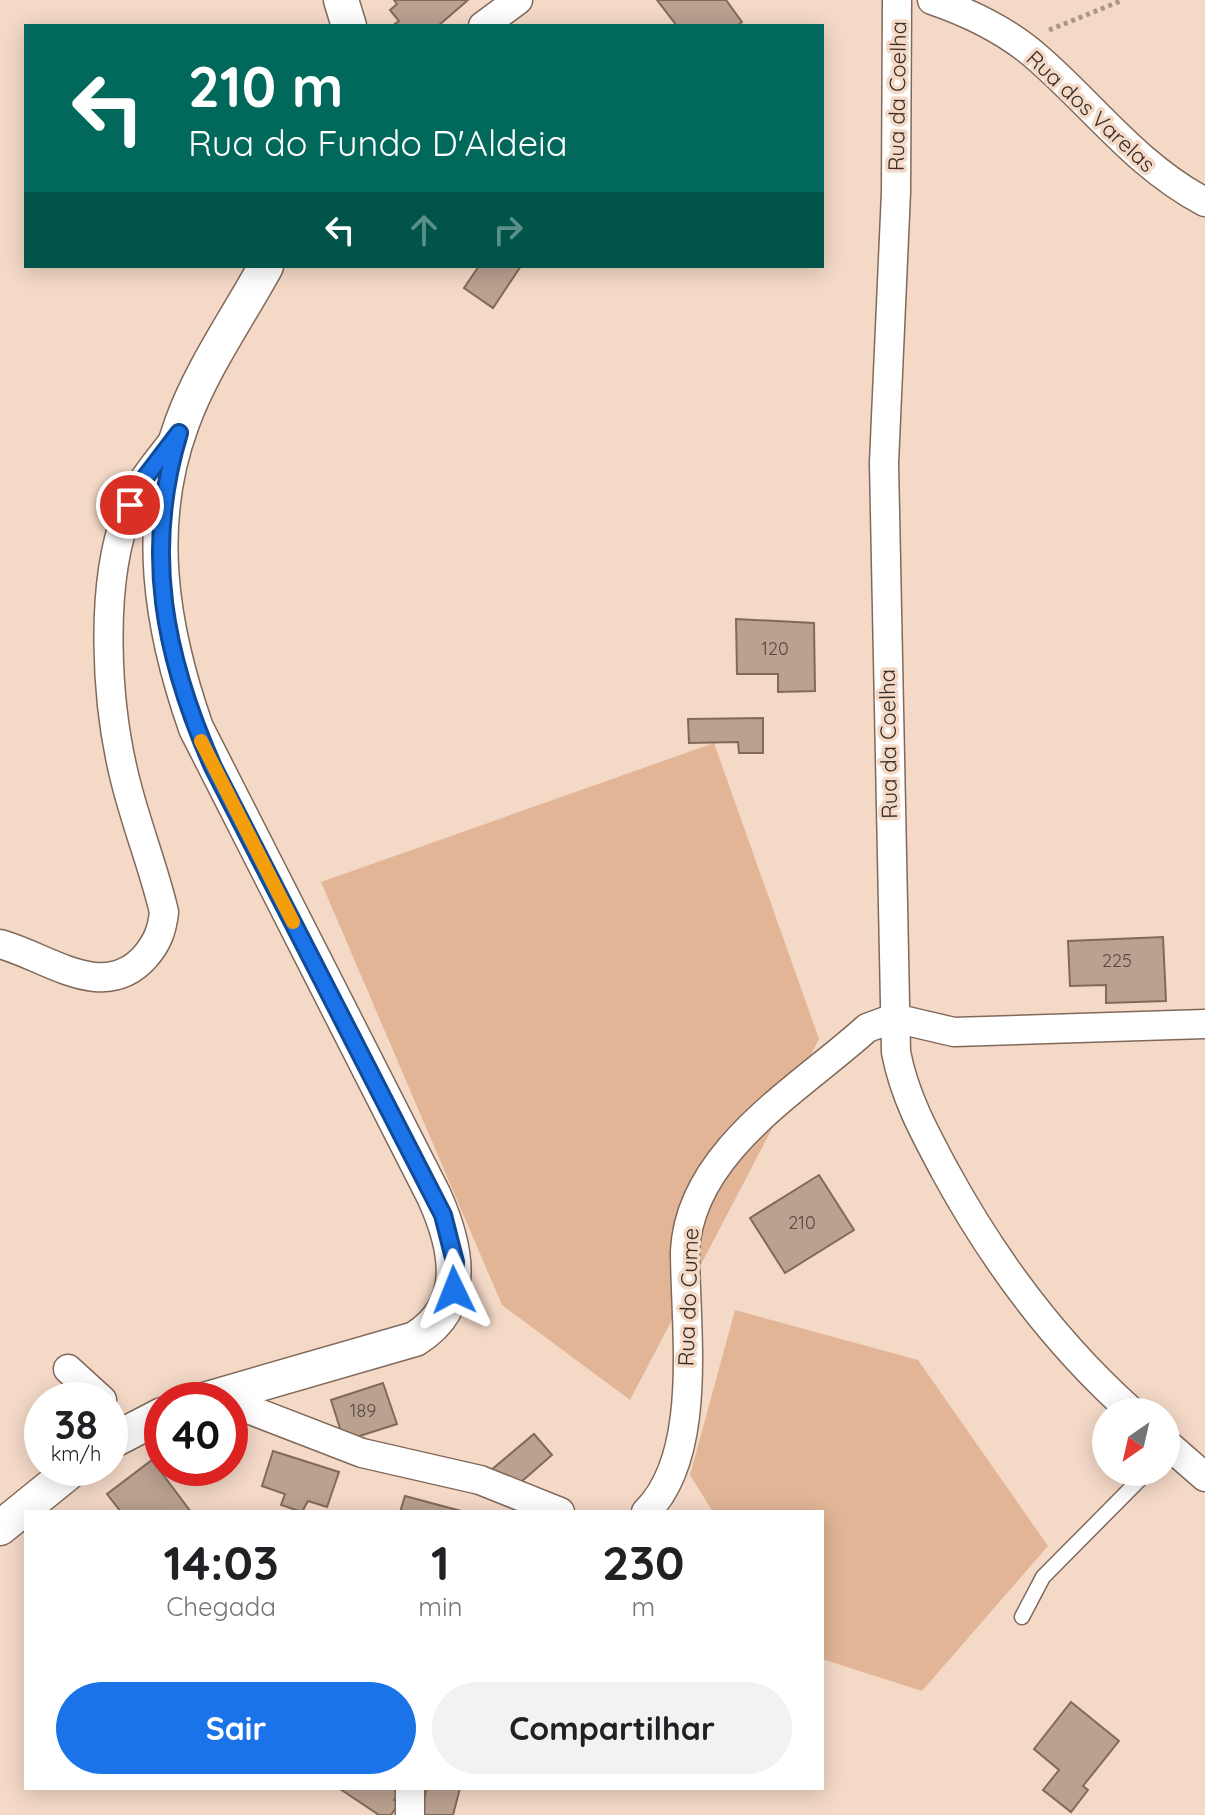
<!DOCTYPE html>
<html lang="pt">
<head>
<meta charset="utf-8">
<style>
  body { margin:0; font-family:Quicksand,sans-serif; background:#f2f2f2; color:#202124; height:100vh; display:flex; flex-direction:column; font-size:30px; white-space:nowrap }
  * { box-sizing:border-box; margin:0 }
  p { font-size:26px; color:#757577 }
  .icon { flex:none; width:44px; height:44px; fill:none; stroke:currentColor; stroke-width:2; stroke-linecap:round; stroke-linejoin:round }
  .map { position:relative; flex:1; overflow:hidden }
  .panel { position:absolute; left:24px; top:1510px; width:800px; height:280px; display:flex; flex-direction:column; background:#fff; border-radius:0px; box-shadow:0 4px 20px #0003 }
  .panel>* { flex:none }
  .banner { position:absolute; left:24px; top:24px; width:800px; height:244px; border-radius:0px; box-shadow:0 4px 20px #0003; background:#00695c; color:#fff; overflow:hidden }
  .needle { width:52px; rotate:214deg }
  .buttons { position:absolute; left:1092px; top:1398px; display:grid; gap:16px }
  .buttons a { display:grid; place-items:center; width:88px; height:88px; border-radius:50%; background:#fff; box-shadow:0 4px 20px #0003; font-size:40px }
  .speed { position:absolute; left:24px; top:1382px; display:flex; gap:16px; font-size:40px; font-weight:700; text-align:center }
  .speed>* { display:grid; place-content:center; width:104px; height:104px; border-radius:50%; background:#fff; box-shadow:0 4px 20px #0003; line-height:1 }
  .speed small { font-size:20px; font-weight:400 }
  .speed .limit { border:12px solid #d22; background:#fff; color:#111 }
  .pin { position:absolute; display:grid; place-items:center; width:68px; height:68px; color:#fff; margin:-34px; border:4px solid #fff; border-radius:50%; box-shadow:0 2px 8px #0007 }
  .me { position:absolute; width:88px; margin:-44px; rotate:358deg; stroke-linejoin:round; filter:drop-shadow(0 0 6px #0008) }
  .turn { display:flex; align-items:center; gap:28px; height:168px; padding:0 32px; font-size:36px }
  .turn .icon { width:104px; height:104px; stroke-width:2.5 }
  .turn b { display:block; font-size:56px; line-height:68px }
  .lanes { display:flex; align-items:center; height:76px; padding:0 32px; background:#0003; justify-content:center; gap:40px; direction:ltr }
  .lanes .off { opacity:.35 }
  .eta { display:flex; justify-content:space-evenly; align-items:center; height:136px; text-align:center }
  .eta b { font-size:48px; font-weight:700; line-height:56px }
  .action { display:flex; gap:16px; margin-top:auto; padding:16px 32px }
  .action a { flex:1; height:92px; border-radius:48px; background:#1a73e8; color:#fff; font-size:32px; font-weight:700; line-height:92px; text-align:center }
  .action a+a { background:#f2f2f2; color:#202124 }
  .map>svg:first-child { display:block }
  .green { fill:#e2b597 }
  .building { fill:#baa190; stroke:#826a5b; stroke-width:2 }
  .lines { fill:none; stroke-linecap:round; stroke-linejoin:round }
  .service-casing { stroke:#81695a; stroke-width:17 }
  .minor-casing { stroke:#81695a; stroke-width:31 }
  .tertiary-casing { stroke:#81695a; stroke-width:37 }
  .path { stroke:#aa9688; stroke-width:5; stroke-dasharray:4 4; stroke-linecap:butt }
  .service { stroke:#fff; stroke-width:14 }
  .minor { stroke:#fff; stroke-width:28 }
  .tertiary { stroke:#fff; stroke-width:34 }
  .route-casing { stroke:#114b97; stroke-width:20 }
  .route { stroke:#1a73e8; stroke-width:14 }
  .slow { stroke:#f59e0b; stroke-width:14 }
  .labels { text-anchor:middle; stroke-width:7; stroke-linejoin:round; paint-order:stroke }
  .number-label { font-size:18px; fill:#584a41 }
  .street-label { font-size:22px; fill:#382d27; stroke:#f4d9c7 }
</style>
</head>
<body>
<div class="map">
<svg width="1205" height="1815" viewBox="0 0 1205 1815">
  <rect width="100%" height="100%" fill="#f4d9c7"/>
  <path class="green" d="M714,743L819,1039L630,1400L502,1305L321,882Z
    M735,1310L918,1360L1048,1546L922,1691L822,1659V1512H713L690,1475Z"/>
  <path class="building" d="M394,0H468L438,26H392L399,21L390,10L397,4Z
    M657,0H726L742,22L737,26H677Z
    M479,266H521L493,308L464,288Z
    M736,619L814,623L815,691L778,692V674H737Z
    M763,718V753H739L738,742L689,743L688,719Z
    M1163,937L1166,1001L1106,1003V985L1070,986L1068,941Z
    M819,1175L854,1230L785,1273L750,1218Z
    M383,1383L397,1424L344,1441L331,1400Z
    M534,1434L552,1455L513,1489L484,1476Z
    M273,1451L339,1472L327,1507L308,1501L302,1512L281,1505L285,1494L262,1486Z
    M152,1460L191,1512H121L107,1494Z
    M405,1496L465,1512H400Z
    M1071,1702L1119,1741L1083,1786L1088,1790L1071,1812L1043,1790L1059,1770L1034,1749Z
    M394,1788L400,1792L394,1800L399,1803L391,1815H379L340,1789Z
    M427,1788H460L453,1815H420Z"/>
  <g class="lines">
    <g class="service-casing">
      <path id="service" d="M1022,1617L1043,1577L1147,1472"/>
    </g>
    <g class="minor-casing">
      <path id="minor" d="M897,0L896,192L884,463L896,1052C904,1095 924,1132 945,1171C994,1261 1055,1343 1132,1412
        M932,0C970,13 1009,32 1039,59C1095,108 1138,167 1205,202
        M483,26L518,0
        M0,944C46,956 103,1004 145,957C157,943 162,931 164,912C154,869 137,827 126,783C106,706 98,581 130,506C140,481 158,461 174,440
        M68,1369L102,1400
        M230,1402L362,1453L480,1480L560,1512
        M1166,1443L1205,1477
        M646,1512C704,1455 685,1328 685,1251C690,1151 800,1089 867,1028L894,1018L954,1032L1205,1024
        M410,1815V1788"/>
    </g>
    <g class="tertiary-casing">
      <path id="tertiary" d="M341,0L349,26
        M204,1400L415,1339C470,1305 457,1247 434,1196L196,728C161,628 144,525 182,423C202,368 238,317 266,266
        M110,1442L162,1415
        M0,1528L74,1468"/>
    </g>
    <path class="path" d="M1049,30L1123,0"/>
    <use href="#service" class="service"/>
    <use href="#minor" class="minor"/>
    <use href="#tertiary" class="tertiary"/>
  </g>
  <g class="lines">
    <g class="route-casing">
      <path id="route" d="M130,505L141,483L179,433C143,552 164,656 213,767L443,1215L455,1262L454,1290"/>
    </g>
    <use href="#route" class="route"/>
    <path class="slow" d="M201,741L293,922"/>
  </g>
  <g class="labels">
    <g class="number-label">
      <text x="775" y="655">120</text>
      <text x="1117" y="967">225</text>
      <text x="802" y="1229">210</text>
      <text x="363" y="1417">189</text>
    </g>
    <g class="street-label">
      <text transform="translate(897 96) rotate(-89)" y="8">Rua da Coelha</text>
      <text transform="translate(1091 111) rotate(43)" y="8">Rua dos Varelas</text>
      <text transform="translate(888 744) rotate(-91)" y="8">Rua da Coelha</text>
      <text transform="translate(688 1297) rotate(-88)" y="8">Rua do Cume</text>
    </g>
  </g>
</svg>
<div class="buttons">
<a><svg class="needle" viewBox="-14 -14 28 28"><path d="M0-13l5 13h-10z" fill="#e53935"/><path d="M0 13l5-13h-10z" fill="#757577"/></svg></a>
</div>
<div class="speed"><div>38<small>km/h</small></div><div class="limit">40</div></div>
<div class="pin" style="left:130px;top:505px;background:#d93025"><svg class="icon" aria-label="arrive" viewBox="0 0 24 24"><path d="M6 21V4h12l-3 4 3 4H6"/></svg></div>
<svg class="me" style="left:454px;top:1290px" viewBox="-20 -20 40 40"><path d="M0-17L14 15 0 8-14 15z" fill="#1a73e8" stroke="#fff" stroke-width="4"/></svg>
<div class="banner">
<div class="turn"><svg class="icon" aria-label="left" viewBox="0 0 24 24"><path d="M17 20v-9H6M10 6l-5 5 5 5"/></svg><div><b>210 m</b>Rua do Fundo D'Aldeia</div></div>
<div class="lanes"><svg class="icon" aria-label="left" viewBox="0 0 24 24"><path d="M17 20v-9H6M10 6l-5 5 5 5"/></svg><svg class="icon off" aria-label="ahead" viewBox="0 0 24 24"><path d="M12 20V5M6 11l6-6 6 6"/></svg><svg class="icon off" aria-label="right" viewBox="0 0 24 24"><path d="M7 20v-9h11M14 6l5 5-5 5"/></svg></div>
</div>
<section class="panel">
<div class="eta">
<div><b>14:03</b><p>Chegada</p></div>
<div><b>1</b><p>min</p></div>
<div><b>230</b><p>m</p></div>
</div>
<div class="action"><a>Sair</a><a>Compartilhar</a></div>
</section>
</div>
</body>
</html>
